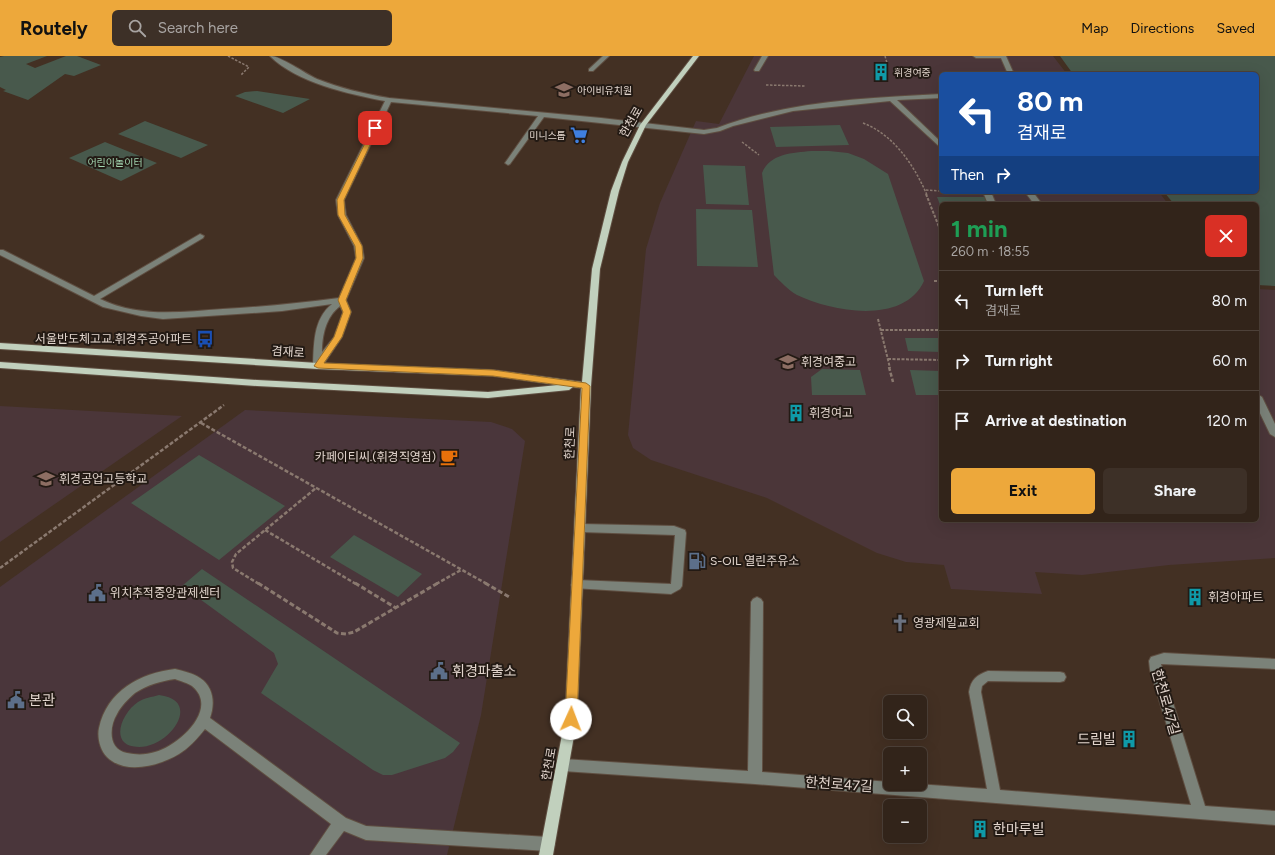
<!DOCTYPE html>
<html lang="en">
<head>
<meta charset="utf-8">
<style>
  body { margin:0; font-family:Figtree,"Noto Sans KR",sans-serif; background:#3d3027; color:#f1f3f6; height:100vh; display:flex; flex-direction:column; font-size:15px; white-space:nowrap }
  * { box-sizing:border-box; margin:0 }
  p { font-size:13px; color:#a8a4a2 }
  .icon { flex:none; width:22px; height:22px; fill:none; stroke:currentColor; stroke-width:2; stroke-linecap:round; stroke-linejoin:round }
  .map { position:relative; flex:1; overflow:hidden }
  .panel { position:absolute; left:939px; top:146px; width:320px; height:320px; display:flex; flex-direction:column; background:#32241a; border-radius:6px; box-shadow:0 4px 16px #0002,0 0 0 1px #4d4139 }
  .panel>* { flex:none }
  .top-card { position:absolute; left:939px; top:16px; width:320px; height:122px; border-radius:6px; box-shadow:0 4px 16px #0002,0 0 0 1px #4d4139; background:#1a4fa0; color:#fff; overflow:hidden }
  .buttons { position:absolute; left:883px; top:639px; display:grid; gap:8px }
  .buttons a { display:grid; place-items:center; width:44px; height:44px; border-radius:6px; background:#32241a; box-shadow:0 4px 16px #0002,0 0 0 1px #4d4139; font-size:20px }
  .pin { position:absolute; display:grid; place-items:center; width:34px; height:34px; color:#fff; margin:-17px; border-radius:8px; box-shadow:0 2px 6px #0006 }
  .me { position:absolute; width:44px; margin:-22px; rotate:2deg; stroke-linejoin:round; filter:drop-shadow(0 0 3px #0008) }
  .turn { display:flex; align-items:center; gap:14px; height:84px; padding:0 12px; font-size:18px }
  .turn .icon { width:52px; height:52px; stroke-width:2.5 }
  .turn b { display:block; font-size:28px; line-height:34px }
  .then { display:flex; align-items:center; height:38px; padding:0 12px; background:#0003; gap:8px; font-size:15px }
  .round { display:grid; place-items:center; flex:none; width:42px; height:42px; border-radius:6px; background:#3d3027 }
  .overview { display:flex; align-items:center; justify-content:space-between; height:68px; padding:0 12px }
  h1 { font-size:24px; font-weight:700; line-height:30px; color:#1e9e55 }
  .cta { display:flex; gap:8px; margin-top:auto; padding:8px 12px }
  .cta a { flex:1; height:46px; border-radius:6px; background:#eda83b; color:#111; font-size:16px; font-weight:700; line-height:46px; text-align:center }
  .cta a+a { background:#3d3027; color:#f1f3f6 }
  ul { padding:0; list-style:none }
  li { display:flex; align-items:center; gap:12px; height:60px; padding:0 12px; border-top:1px solid #4d4139 }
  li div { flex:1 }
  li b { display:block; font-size:15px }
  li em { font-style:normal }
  header { display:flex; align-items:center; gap:24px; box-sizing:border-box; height:56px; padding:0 20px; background:#eda83b; color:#111 }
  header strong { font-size:19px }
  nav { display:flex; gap:22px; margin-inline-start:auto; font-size:14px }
  .search { width:280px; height:36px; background:#3d3027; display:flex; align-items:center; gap:10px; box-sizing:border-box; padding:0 14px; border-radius:6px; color:#a8a4a2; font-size:15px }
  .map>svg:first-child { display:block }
  .commercial { fill:#4a363b }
  .education { fill:#4b3639 }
  .green { fill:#48594c }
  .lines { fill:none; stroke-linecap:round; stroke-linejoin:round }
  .minor-casing { stroke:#5f4e41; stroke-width:2 }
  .major-casing { stroke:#5f4e41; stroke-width:2 }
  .path-far3 { stroke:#8a796f; stroke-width:1.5; stroke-dasharray:2.5 1.5; stroke-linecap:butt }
  .path-far2 { stroke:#8a796f; stroke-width:2; stroke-dasharray:3 1.5; stroke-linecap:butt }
  .path-far1 { stroke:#8a796f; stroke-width:2.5; stroke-dasharray:4 2; stroke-linecap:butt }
  .path { stroke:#8a796f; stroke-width:3; stroke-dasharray:5 2.5; stroke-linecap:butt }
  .minor { fill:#7b8279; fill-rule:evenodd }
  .major { fill:#c1d0bd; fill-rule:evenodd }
  .route { fill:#eda83b; stroke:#9a6d26 }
  .labels { text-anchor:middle; stroke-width:4; stroke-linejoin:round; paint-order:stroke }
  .far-poi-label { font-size:10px; fill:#e1d4cc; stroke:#231a14; text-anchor:start }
  .far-park-label { font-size:10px; fill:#a3d6b1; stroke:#231a14 }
  .street-label { font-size:12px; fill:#e1d4cc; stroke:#231a14 }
  .poi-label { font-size:12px; fill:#e1d4cc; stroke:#231a14; text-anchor:start }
  .near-poi-label { font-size:14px; fill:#e1d4cc; stroke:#231a14; text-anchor:start }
  .near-street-label { font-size:14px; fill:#e1d4cc; stroke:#231a14 }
</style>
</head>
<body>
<header>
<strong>Routely</strong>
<div class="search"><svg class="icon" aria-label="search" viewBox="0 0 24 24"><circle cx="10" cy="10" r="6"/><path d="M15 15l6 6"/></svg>Search here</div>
<nav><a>Map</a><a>Directions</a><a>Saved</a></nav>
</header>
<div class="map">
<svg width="1275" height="799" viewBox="0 0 1275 799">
  <rect width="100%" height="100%" fill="#433023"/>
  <path class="commercial" d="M245,354L491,366L512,373L525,385L481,659L447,799H0V531Z"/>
  <path class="education" d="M754,0H1053L1067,18H941V136H1159L1168,148H941V464H1257V233L1275,234V502L1169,509L1082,519L1035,516L1042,538L951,533L944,509L906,506L877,497L767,442L651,404L633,392L628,379L646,193L660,147L696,65L719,68Z
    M0,350L182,360L0,486Z"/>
  <path class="green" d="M4,0H47L26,8L35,12L66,0H77L101,9L74,20L65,18L28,44L3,35L6,34L0,31V1Z
    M1060,0H1275V230L1257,229V148H1174L1164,136H1257V18H1073Z
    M257,35L310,43L283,57L235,40L245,36Z
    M145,65L208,89L181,102L118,78Z
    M840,69L849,89L776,91L770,71Z
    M105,86L157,107L121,125L69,102Z
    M811,95H829L848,97L864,103L888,118L924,225C904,269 832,256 797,239C788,234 781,226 774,219L762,117C770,97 793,97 811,95Z
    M703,109L745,110L749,149L706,148Z
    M937,141H985L988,148H941V151Z
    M696,153L752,154L758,211L697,210Z
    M905,282H941V296L908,295Z
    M822,313L860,314L866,339H812L811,321Z
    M910,314L941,315V339H916Z
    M199,399L285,450L219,504L131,447Z
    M354,479L422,518L398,541L330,501Z
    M202,513L460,687L453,696L445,702L392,719H383L373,714L261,637L278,608L274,597L182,530Z
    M159,639C203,644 170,691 139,691C108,691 121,657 138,646C144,642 152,641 159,639Z"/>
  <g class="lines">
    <g class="minor-casing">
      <path id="minor" d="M270,0C281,0 304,17 317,23C340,32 364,38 389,42L601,62L704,74L717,72C788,45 866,42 941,38V42L897,44L941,86V92L890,45L793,55L733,70L720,75L704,78L544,61L510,108L508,109L505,107L538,60L391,46L344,144L346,159L362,190L364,202L346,244L351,256L342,281L321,312L318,313L313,310C314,288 313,263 332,248L282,255L163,263L141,260L103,251L0,199V194H3L94,240L200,178L204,180L203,182L100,243C139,262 181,256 223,253C262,251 300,247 339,242L356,202L354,190L338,159L336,144L385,45C349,38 297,27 270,0ZM340,250L343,256L334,281L322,296C322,279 326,261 340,250Z
        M603,0H609L593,15H589V13Z
        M762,0H768L759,15H755L754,14Z
        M973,0H1006L1014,18H1008L1001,2H976Z
        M983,136H991L996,148H988Z
        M1025,136H1033L1042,148H1034Z
        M1257,338L1262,341L1275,368V381L1270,378L1257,351Z
        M581,468L674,470L685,474L686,477L682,530L680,533L671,538L573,532L571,529L573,526L577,524L671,528L675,479L581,476L577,475L576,472L577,469Z
        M757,541L761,543L763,546L762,716L890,726V728H917L987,733L969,636C971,623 977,619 988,615L1060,616L1064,617L1066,621L1064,625L1060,626L988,625L982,630L981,636L1000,734L1191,749L1150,614L1149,605L1151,601L1164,597L1275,603V613L1161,608L1205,750L1275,755V769L755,728L563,715L558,713L556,709L558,705L563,703L748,715L751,546L753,543Z
        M175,613C183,615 193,617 200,622C214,631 215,648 210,662L346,762L366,770L548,781L553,783L555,788L553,793L548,795L366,784L344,775L326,799H310L331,768L205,673C197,683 189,692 179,698C159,710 125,719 107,701C100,694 97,681 99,672C107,635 140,617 175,613ZM175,623C180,625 188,627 192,630C220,653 178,690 155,696C146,699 136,699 127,697C108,694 109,671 117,658C121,650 128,643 135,637C147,629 161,625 175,623Z"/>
    </g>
    <g class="major-casing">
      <path id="major" d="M693,0H699L646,69L628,106L619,135L600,213L591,330L577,663L553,799H539L565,663L581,332L573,331L569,334L488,342L257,330L0,312V306L257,324L488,336L558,329L493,320L318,313L0,293V287L318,307L493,314L582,326L592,213L611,135L622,106L640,69Z"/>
    </g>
    <path class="path-far3" d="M228,0L249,11L241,19
      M885,0L887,7
      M766,29L805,30
      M863,67C894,79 914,109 927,139
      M742,86L759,99
      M926,134L941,135"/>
    <path class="path-far2" d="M926,138L941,176
      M934,225H941
      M878,263L890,312
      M881,274H941
      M888,303L941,304"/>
    <path class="path-far1" d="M889,311L893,326
      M201,367L487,528
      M265,474L356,528
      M0,512L224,349
      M259,528L233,512L232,506L236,498L316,432
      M436,528L461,514"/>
    <path class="path" d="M258,527L337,577L346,578L354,576L438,527
      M355,527L396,552
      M485,527L511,542"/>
    <use href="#minor" class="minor"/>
    <use href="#major" class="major"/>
  </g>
  <path class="route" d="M373,71L378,72L344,144L345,159L362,190L363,202L346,244L351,256L342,281L324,307L493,314L586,327L590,330L577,663L575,667L571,669L567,667L565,663L582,332L493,320L318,312L314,310L334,281L343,256L338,244L356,202L355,190L338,159L337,144Z"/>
  <defs>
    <g id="building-bare" transform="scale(1.38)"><path d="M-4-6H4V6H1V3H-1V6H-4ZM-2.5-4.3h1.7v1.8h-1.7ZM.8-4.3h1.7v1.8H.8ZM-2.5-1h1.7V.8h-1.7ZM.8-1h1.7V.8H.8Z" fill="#0f9aa8" stroke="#231a14" stroke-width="2.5" paint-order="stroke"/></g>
    <g id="school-bare" transform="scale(1.38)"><path d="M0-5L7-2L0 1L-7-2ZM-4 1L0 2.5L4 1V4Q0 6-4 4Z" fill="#8d6e63" stroke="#231a14" stroke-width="2.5" paint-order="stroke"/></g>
    <g id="supermarket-bare" transform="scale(1.38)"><path d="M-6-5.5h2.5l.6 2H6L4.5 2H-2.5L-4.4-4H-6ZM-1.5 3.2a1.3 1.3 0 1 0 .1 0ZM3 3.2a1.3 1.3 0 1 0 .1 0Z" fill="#3f7fe0" stroke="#231a14" stroke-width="2.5" paint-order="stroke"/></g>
    <g id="bus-bare" transform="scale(1.38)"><path d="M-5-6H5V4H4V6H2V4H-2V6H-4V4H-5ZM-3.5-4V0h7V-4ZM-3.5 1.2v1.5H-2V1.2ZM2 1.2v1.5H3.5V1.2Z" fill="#1a4fb4" stroke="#231a14" stroke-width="2.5" paint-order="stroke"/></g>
    <g id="cafe-bare" transform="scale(1.38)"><path d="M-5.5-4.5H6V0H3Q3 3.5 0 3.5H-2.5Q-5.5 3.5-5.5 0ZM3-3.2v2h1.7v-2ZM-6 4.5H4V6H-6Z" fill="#e8710a" stroke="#231a14" stroke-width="2.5" paint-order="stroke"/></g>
    <g id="fuel-bare" transform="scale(1.38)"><path d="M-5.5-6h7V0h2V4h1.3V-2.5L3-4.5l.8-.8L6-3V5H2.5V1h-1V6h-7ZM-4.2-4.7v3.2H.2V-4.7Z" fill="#5c6f8a" stroke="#231a14" stroke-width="2.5" paint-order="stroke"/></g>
    <g id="civic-bare" transform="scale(1.38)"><path d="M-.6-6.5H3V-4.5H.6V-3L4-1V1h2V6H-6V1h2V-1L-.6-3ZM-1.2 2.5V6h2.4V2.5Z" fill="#5c6f8a" stroke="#231a14" stroke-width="2.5" paint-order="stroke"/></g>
    <g id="church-bare" transform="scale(1.38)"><path d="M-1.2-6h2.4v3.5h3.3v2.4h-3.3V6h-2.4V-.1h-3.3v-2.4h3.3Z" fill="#6b7280" stroke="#231a14" stroke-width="2.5" paint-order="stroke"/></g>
  </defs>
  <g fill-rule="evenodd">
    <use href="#building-bare" x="881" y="16"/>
    <use href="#school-bare" x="564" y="34"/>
    <use href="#supermarket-bare" x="579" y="79"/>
    <use href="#bus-bare" x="205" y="283"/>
    <use href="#school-bare" x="788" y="306"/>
    <use href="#building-bare" x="796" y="357"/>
    <use href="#cafe-bare" x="449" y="401"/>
    <use href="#school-bare" x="46" y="423"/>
    <use href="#fuel-bare" x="697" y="505"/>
    <use href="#civic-bare" x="97" y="537"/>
    <use href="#building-bare" x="1195" y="541"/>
    <use href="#church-bare" x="900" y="567"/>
    <use href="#civic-bare" x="439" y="615"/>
    <use href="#civic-bare" x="16" y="644"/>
    <use href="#building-bare" x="1129" y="683"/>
    <use href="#building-bare" x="980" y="773"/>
  </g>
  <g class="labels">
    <g class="far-poi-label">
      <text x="894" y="20">휘경여중</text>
      <text x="577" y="38">아이비유치원</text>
      <text x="566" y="83" text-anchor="end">미니스톱</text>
    </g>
    <g class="far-park-label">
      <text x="115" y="110">어린이놀이터</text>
    </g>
    <g class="street-label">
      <text transform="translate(631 66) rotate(-60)" y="4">한천로</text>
      <text transform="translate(288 296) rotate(4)" y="4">겸재로</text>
      <text transform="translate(570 387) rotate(-88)" y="4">한천로</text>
      <text transform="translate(549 708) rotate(-80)" y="4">한천로</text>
    </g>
    <g class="poi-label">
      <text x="192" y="287" text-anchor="end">서울반도체고교.휘경주공아파트</text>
      <text x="801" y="310">휘경여중고</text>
      <text x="809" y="361">휘경여고</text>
      <text x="436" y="405" text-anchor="end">카페이티씨.(휘경직영점)</text>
      <text x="59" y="427">휘경공업고등학교</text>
      <text x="710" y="509">S-OIL 열린주유소</text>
      <text x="110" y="541">위치추적중앙관제센터</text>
      <text x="1208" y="545">휘경아파트</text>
      <text x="913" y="571">영광제일교회</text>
    </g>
    <g class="near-poi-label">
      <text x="452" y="620">휘경파출소</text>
      <text x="29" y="649">본관</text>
      <text x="1116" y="688" text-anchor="end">드림빌</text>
      <text x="993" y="778">한마루빌</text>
    </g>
    <g class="near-street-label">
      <text transform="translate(1166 646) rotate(74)" y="5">한천로47길</text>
      <text transform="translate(839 728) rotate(4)" y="5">한천로47길</text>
    </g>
  </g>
</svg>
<div class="buttons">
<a><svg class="icon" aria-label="search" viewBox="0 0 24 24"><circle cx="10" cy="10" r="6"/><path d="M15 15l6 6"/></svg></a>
<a>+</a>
<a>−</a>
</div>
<div class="pin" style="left:375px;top:72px;background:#d93025"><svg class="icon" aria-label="arrive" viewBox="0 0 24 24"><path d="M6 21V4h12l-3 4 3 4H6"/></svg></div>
<svg class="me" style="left:571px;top:663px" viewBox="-20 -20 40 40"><circle r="19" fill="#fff"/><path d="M0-13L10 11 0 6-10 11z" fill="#eda83b"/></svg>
<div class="top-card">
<div class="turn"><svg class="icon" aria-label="left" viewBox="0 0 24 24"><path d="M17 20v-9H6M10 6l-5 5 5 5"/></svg><div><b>80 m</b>겸재로</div></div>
<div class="then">Then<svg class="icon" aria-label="right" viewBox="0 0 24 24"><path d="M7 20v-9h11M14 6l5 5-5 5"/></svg></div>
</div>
<section class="panel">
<div class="overview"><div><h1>1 min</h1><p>260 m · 18:55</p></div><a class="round" style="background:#d93025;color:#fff"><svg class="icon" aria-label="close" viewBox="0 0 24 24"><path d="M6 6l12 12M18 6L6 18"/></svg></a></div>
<ul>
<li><svg class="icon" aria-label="left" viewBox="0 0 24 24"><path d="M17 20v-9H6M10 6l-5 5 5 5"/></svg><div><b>Turn left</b><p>겸재로</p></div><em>80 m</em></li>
<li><svg class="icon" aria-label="right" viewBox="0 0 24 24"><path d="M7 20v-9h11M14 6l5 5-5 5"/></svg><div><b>Turn right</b></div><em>60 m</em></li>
<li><svg class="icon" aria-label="arrive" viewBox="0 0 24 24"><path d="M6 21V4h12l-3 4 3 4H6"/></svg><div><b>Arrive at destination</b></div><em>120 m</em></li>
</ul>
<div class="cta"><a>Exit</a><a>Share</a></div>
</section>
</div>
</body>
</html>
